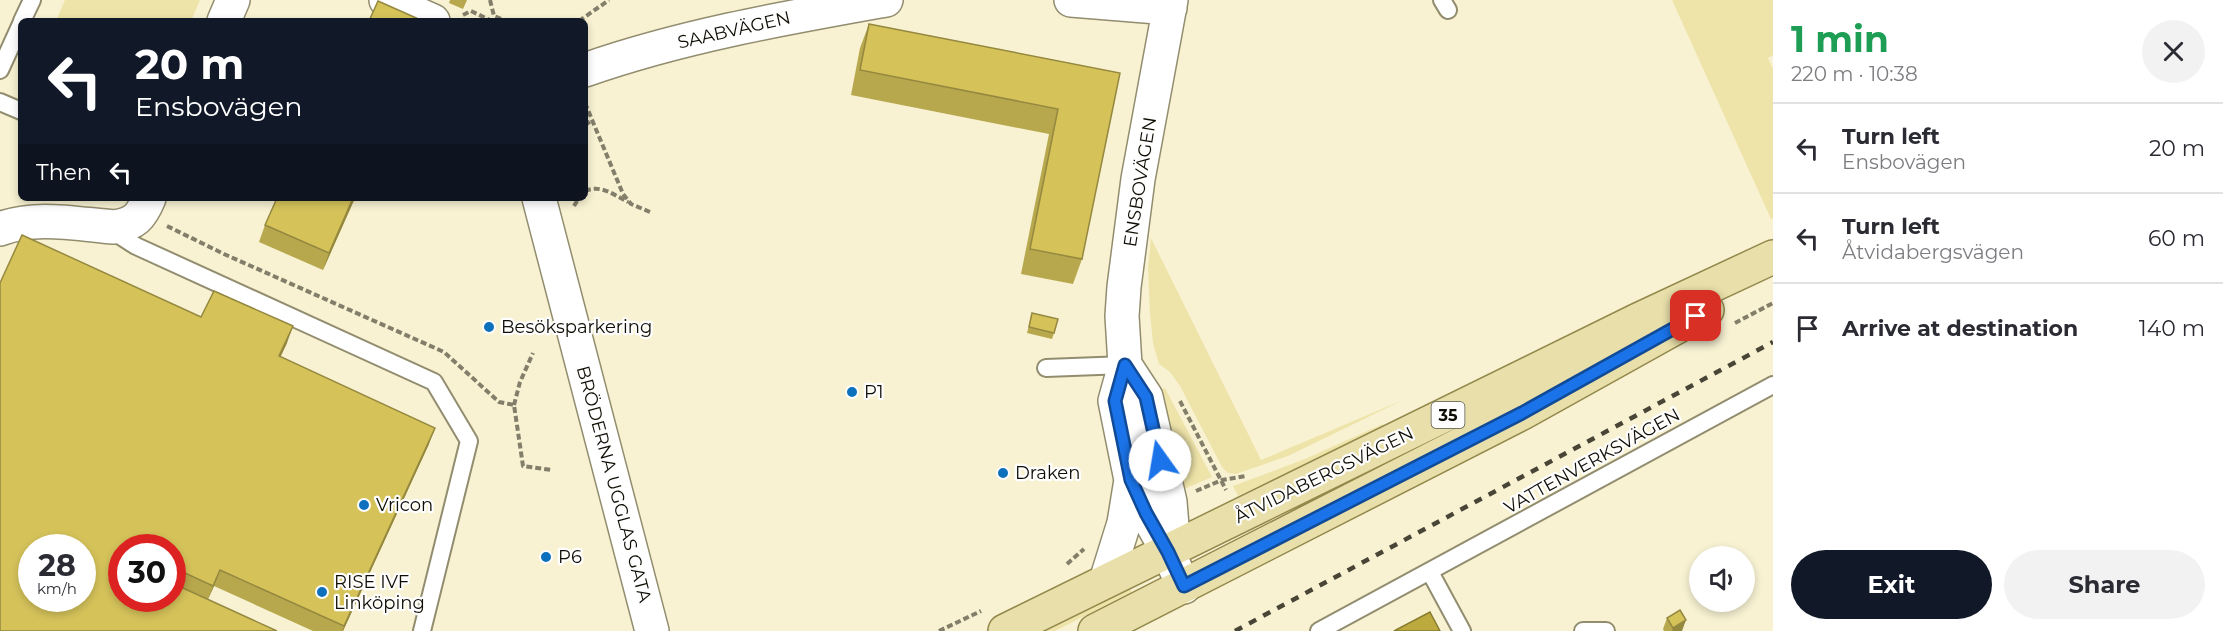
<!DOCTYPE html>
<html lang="en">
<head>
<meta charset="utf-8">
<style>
  body { margin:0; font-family:Montserrat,sans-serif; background:#f2f2f3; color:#2b2b33; height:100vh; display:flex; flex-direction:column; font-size:22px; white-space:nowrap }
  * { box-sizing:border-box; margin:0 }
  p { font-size:20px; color:#7c7c81 }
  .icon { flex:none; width:33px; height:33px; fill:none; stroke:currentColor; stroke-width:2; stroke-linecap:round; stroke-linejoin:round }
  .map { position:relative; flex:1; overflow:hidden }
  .drawer { display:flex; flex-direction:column; background:#fff; width:450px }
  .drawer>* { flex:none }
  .guide { position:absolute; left:18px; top:18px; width:570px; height:183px; border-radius:9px; box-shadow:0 3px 9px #0003; background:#111827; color:#fff; overflow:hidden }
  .fabs { position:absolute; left:1689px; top:546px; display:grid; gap:12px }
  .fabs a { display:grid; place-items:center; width:66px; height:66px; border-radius:50%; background:#fff; box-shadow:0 3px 9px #0003; font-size:30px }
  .speed { position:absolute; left:18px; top:534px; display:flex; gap:12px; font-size:30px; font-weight:700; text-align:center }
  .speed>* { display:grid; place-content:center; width:78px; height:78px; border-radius:50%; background:#fff; box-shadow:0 3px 9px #0003; line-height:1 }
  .speed small { font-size:15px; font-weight:400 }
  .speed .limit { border:9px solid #d22; background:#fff; color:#111 }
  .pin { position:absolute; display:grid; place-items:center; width:51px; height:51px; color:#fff; margin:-26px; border-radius:12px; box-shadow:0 3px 9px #0006 }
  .me { position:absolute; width:66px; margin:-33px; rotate:347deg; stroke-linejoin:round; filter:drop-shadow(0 0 4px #0008) }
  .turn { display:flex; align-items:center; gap:21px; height:126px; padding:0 18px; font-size:27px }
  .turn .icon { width:78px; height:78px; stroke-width:2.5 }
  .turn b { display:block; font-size:42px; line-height:51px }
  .then { display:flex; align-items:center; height:57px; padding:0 18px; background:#0003; gap:12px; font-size:22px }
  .round { display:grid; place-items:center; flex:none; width:63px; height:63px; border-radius:32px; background:#f2f2f3 }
  .summary { display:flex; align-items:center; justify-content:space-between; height:102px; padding:0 18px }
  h1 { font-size:36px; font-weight:700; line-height:45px; color:#1e9e55 }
  .cta { display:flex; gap:12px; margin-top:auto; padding:12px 18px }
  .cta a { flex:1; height:69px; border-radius:36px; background:#111827; color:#fff; font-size:24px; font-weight:700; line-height:69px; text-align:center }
  .cta a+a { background:#f2f2f3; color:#2b2b33 }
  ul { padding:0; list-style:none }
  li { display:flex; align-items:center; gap:18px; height:90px; padding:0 18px; border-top:2px solid #e1e1e2 }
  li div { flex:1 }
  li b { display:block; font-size:22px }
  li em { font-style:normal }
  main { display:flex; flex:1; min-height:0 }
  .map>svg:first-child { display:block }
  .green { fill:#eee4a9 }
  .water { fill:#bcaa3f; stroke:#887b2d; stroke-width:1.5 }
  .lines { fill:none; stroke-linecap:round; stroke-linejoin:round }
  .service-casing { stroke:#928d6f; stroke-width:20 }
  .minor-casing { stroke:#928d6f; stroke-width:36 }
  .primary-casing { stroke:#93884b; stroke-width:36 }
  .path { stroke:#827e6a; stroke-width:4; stroke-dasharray:6 3; stroke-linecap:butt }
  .service { stroke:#fff; stroke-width:16 }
  .minor { stroke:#fff; stroke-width:33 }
  .primary { stroke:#e9dfaa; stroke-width:33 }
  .rail { stroke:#484537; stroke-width:4.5; stroke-dasharray:8 8; stroke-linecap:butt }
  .wall { fill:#b7a84d; fill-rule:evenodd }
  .shaded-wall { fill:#95883f }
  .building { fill:#d5c35a; stroke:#95883f; stroke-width:1.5; fill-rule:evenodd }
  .route-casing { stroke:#114b97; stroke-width:15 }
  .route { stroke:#1a73e8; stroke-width:10 }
  .poi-dot { fill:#0c70bc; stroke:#fefefe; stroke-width:2 }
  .labels { text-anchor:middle; stroke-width:4.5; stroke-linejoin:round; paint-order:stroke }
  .shield { fill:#fefefe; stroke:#57554f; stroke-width:1.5 }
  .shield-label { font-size:16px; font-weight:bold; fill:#0f0d04 }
  .street-label { font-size:18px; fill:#0f0d04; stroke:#fefefe }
  .poi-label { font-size:18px; fill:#0f0d04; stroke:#fefefe; text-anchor:start }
</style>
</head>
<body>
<main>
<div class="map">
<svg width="1773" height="631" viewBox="0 0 1773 631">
  <rect width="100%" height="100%" fill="#f8f2d3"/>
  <path class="green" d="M65,0H200L191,21H56Z
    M1672,0H1773V55L1768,58L1773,69V218L1771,219Z
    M1151,238L1261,460L1403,400L1288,456L1236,474L1228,473L1222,467L1180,386L1170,372L1159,364L1153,343L1150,313L1148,268Z
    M1165,388L1212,477L1184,489L1157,392Z
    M1383,424L1384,427L1238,496L1233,486L1305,459Z
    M1130,589L1132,592L1055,631H1044Z"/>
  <path class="water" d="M1430,612L1440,631H1394Z"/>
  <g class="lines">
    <g class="service-casing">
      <path id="service" d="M1442,0L1448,10
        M22,21L32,0
        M0,70L21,24
        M0,102L21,111
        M114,227L122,237L136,246L434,382L469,441L422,631
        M1046,368L1125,365
        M1430,572L1462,631
        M1319,631L1773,385
        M1583,631H1606"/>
    </g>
    <g class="minor-casing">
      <path id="minor" d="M386,0L433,21
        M1071,0L1170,8
        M1171,0L1138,179L1124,287L1122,316L1125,365L1115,401L1131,480L1146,513L1168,552L1184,587
        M224,21L233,0
        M585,70C682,36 785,18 886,0
        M539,198L652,631
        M0,229C35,215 77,224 114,227C135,224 141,217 149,198
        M1125,365L1146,397L1170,502L1172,526L1168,552
        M1106,581L1124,523L1131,480"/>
    </g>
    <g class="primary-casing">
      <path id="primary" d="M1005,631L1638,320L1773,257
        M1095,631L1522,413L1707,310"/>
    </g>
    <path class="path" d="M490,0L494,16L506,21
      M463,15L471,11L492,21
      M579,21L609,0
      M585,103L623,194L631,204L650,212
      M585,125L592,120
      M585,191C601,184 614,195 628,202
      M574,206L579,198
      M167,226L224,254L444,352L499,402L514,405L523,466L552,470
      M1735,323L1773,303
      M1180,401L1226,490
      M514,405L520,382L533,353
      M1196,491L1222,480L1246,476
      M1067,564L1084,549
      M939,631L981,611"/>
    <use href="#service" class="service"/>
    <use href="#minor" class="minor"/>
    <use href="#primary" class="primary"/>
    <path class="rail" d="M1235,631L1773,342"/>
  </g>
  <path class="wall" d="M450,0H467L463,9L449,3Z
    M869,24L1120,73L1082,259L1073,284L1021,274L1049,134L851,95L860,48Z
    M277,198H355L323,270L259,242L265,225Z
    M1032,313L1054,333L1052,339L1027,333Z
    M201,317L287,343L280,357L429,444L343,631H313L214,586L208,599L0,631ZM122,548H172V598Z
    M1667,618L1682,631H1664L1663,629Z"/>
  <path class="shaded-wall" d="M353,198H355L323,270L329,253Z
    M293,326L287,343L273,373L279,356Z
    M435,428L429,444L343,631H342Z
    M220,570L214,586L207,602L213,586Z
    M1686,620L1682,631H1672L1673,628Z"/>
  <path class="building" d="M378,1L423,21H369Z
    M869,24L1120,73L1082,259L1030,249L1058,109L860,70Z
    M277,198H353L329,253L265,225Z
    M22,235L201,317L214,291L293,326L279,356L435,428L344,626L220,570L213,586L172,567V548H122V598H172V583L277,631H0V283ZM32,548H82V598H32Z
    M1032,313L1058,319L1054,333L1029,327Z
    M1680,610L1686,620L1673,628L1667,618Z"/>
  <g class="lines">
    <g class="route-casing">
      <path id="route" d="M1160,460L1146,397L1125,365L1115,401L1131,480L1146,513L1168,552L1184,586L1522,413L1696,316"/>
    </g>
    <use href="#route" class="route"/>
  </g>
  <g class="poi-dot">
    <circle cx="489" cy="327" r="6"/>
    <circle cx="852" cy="392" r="6"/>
    <circle cx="1003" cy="473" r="6"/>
    <circle cx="364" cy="505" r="6"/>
    <circle cx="546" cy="557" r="6"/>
    <circle cx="322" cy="592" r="6"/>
  </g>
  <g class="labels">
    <rect class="shield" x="1431.5" y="402" width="33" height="26" rx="4.5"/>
    <g class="shield-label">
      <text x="1448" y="421">35</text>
    </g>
    <g class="street-label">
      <text transform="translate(734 30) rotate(-13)" y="6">SAABVÄGEN</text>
      <text transform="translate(1140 182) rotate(-81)" y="6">ENSBOVÄGEN</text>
      <text transform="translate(1592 461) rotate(-29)" y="6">VATTENVERKSVÄGEN</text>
      <text transform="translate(1324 475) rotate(-26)" y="6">ÅTVIDABERGSVÄGEN</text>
      <text transform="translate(614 484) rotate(75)" y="6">BRÖDERNA UGGLAS GATA</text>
    </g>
    <g class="poi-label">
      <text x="501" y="333">Besöksparkering</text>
      <text x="864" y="398">P1</text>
      <text x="1015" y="479">Draken</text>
      <text x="376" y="511">Vricon</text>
      <text x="558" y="563">P6</text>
      <text x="334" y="588">RISE IVF<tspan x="334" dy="21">Linköping</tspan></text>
    </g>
  </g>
</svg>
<div class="fabs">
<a><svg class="icon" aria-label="sound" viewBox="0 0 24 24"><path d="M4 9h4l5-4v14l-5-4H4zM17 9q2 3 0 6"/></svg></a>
</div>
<div class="speed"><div>28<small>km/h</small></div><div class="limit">30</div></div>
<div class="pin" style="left:1696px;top:316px;background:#d93025"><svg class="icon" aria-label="arrive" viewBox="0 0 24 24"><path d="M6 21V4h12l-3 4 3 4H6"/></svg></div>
<svg class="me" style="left:1160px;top:460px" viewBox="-20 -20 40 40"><circle r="19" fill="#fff"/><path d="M0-13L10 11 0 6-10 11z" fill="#1a73e8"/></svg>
<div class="guide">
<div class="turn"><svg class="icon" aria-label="left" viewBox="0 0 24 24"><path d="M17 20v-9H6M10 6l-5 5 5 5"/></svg><div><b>20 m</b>Ensbovägen</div></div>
<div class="then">Then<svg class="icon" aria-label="left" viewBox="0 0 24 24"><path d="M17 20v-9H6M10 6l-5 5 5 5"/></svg></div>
</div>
</div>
<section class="drawer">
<div class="summary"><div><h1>1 min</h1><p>220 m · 10:38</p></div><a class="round"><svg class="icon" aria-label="close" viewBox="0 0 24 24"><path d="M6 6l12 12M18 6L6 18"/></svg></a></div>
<ul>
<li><svg class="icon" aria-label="left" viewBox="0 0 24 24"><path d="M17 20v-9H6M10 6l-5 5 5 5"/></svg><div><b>Turn left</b><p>Ensbovägen</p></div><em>20 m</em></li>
<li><svg class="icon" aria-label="left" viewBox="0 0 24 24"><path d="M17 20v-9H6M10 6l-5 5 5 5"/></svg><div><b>Turn left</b><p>Åtvidabergsvägen</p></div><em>60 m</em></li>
<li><svg class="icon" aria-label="arrive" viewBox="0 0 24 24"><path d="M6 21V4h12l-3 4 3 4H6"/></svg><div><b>Arrive at destination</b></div><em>140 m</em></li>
</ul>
<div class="cta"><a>Exit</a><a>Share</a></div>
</section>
</main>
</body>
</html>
